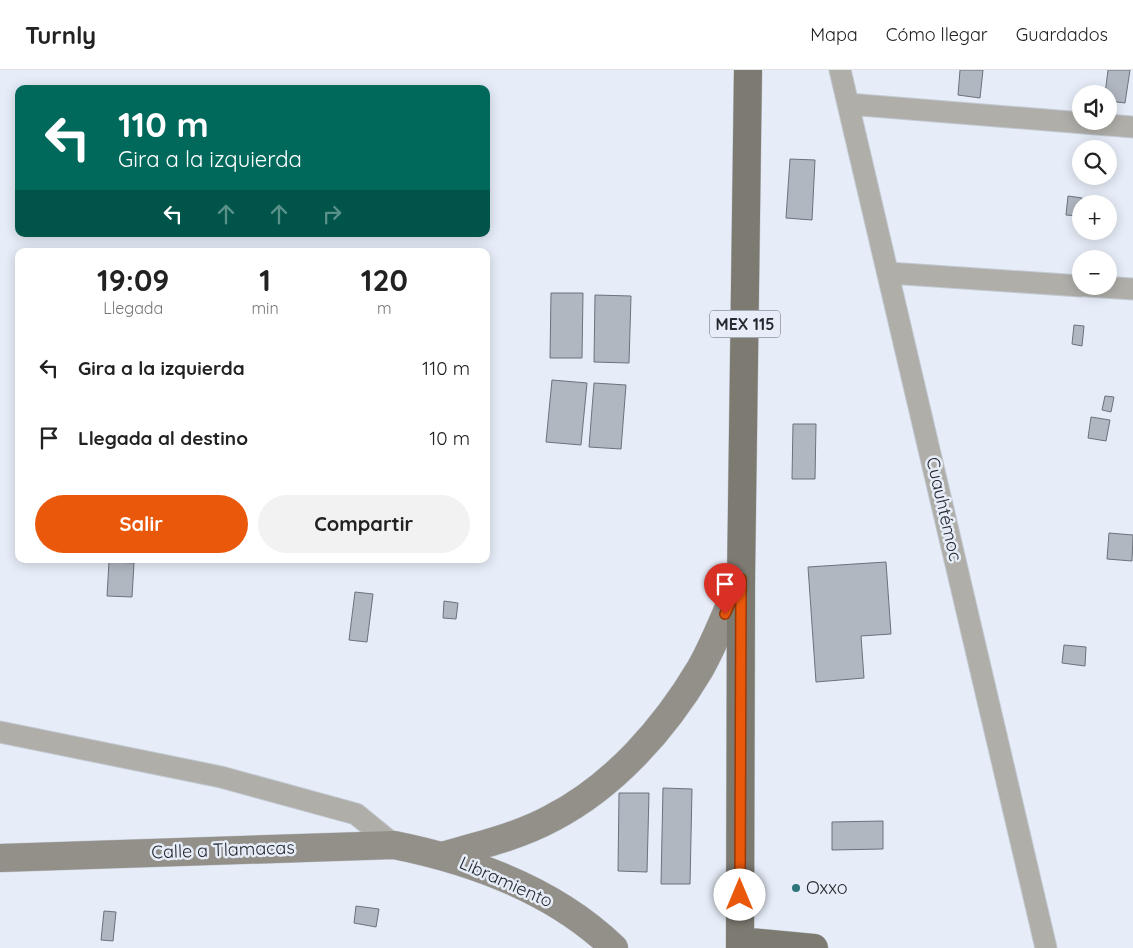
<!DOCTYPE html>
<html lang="es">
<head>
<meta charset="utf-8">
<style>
  body { margin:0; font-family:Quicksand,sans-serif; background:#f2f2f2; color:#222; height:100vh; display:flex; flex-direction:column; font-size:19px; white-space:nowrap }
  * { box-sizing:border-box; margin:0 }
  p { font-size:16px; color:#767676 }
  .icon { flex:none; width:28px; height:28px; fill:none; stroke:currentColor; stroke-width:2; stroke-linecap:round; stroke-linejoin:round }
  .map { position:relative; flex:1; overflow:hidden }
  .panel { position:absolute; left:15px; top:178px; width:475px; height:315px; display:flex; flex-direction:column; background:#fff; border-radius:10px; box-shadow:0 2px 12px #0003 }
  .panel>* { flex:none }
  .hud { position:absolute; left:15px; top:15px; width:475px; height:152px; border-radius:10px; box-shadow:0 2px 12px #0003; background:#00695c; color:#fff; overflow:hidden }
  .fabs { position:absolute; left:1072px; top:15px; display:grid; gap:10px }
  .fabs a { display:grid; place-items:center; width:45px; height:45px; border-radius:50%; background:#fff; box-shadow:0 2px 12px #0003; font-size:25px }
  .pin { position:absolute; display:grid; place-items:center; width:42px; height:42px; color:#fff; margin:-51px -21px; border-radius:50% 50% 50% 0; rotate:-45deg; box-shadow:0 0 5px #0007 }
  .pin .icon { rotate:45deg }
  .me { position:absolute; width:55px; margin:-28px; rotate:0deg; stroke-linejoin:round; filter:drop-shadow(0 0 4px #0008) }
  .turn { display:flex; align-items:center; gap:18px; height:105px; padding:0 20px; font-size:22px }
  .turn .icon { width:65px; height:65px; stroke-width:2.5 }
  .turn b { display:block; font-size:35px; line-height:42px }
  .lanes { display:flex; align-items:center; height:48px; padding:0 20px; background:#0003; justify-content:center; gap:25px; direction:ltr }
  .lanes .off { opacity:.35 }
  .eta { display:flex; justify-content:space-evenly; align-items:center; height:85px; text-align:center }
  .eta b { font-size:30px; font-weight:700; line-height:35px }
  .action { display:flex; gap:10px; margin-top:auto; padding:10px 20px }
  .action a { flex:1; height:58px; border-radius:30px; background:#ea580c; color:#fff; font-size:20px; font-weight:700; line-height:58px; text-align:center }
  .action a+a { background:#f2f2f2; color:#222 }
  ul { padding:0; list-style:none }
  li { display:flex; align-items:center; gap:15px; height:70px; padding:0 20px }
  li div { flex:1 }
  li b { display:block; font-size:19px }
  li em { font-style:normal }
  header { display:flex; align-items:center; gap:30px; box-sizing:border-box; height:70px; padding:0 25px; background:#fff; border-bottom:1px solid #e0e0e0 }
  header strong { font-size:24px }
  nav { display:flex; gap:28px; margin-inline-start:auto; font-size:18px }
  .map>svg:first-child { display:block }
  .building { fill:#b0b7c1; stroke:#6b727a }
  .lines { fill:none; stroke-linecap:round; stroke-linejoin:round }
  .minor-casing { stroke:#c3cad3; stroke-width:23 }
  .secondary-casing { stroke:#c3cad3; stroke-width:29 }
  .primary-casing { stroke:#c3cad3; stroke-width:29 }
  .minor { stroke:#b0aea9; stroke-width:21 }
  .secondary { stroke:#938f89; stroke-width:28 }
  .primary { stroke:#7d7a71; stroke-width:28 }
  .route-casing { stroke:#983908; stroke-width:12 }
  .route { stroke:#ea580c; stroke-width:9 }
  .poi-dot { fill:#2d7679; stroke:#e6edf8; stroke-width:2 }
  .labels { text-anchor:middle; stroke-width:5; stroke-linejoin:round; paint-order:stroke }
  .shield { fill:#e6edf8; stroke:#60646a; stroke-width:1 }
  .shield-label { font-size:16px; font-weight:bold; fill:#26292d }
  .street-label { font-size:18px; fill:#26292d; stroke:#e6edf8 }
  .poi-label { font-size:18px; fill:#26292d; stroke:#e6edf8; text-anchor:start }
</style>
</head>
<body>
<header>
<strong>Turnly</strong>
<nav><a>Mapa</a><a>Cómo llegar</a><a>Guardados</a></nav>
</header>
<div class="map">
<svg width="1133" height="878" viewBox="0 0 1133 878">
  <rect width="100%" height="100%" fill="#e6edf8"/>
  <path class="building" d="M960,0H983L980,28L958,25Z
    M1108,0H1130L1125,33L1109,31V24H1105Z
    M790,89L815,90L812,150L786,148Z
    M1068,126L1082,128L1080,146L1066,145Z
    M551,223H583L582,288H550Z
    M595,225L631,226L629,293L594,292Z
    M1074,255L1084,256L1082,276L1072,274Z
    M552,310L587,313L581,375L546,372Z
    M594,313L626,315L621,379L589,377Z
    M1105,326L1114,327L1111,342L1102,340Z
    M1091,347L1110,350L1106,371L1088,368Z
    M793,354H816L815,409H792Z
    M1109,463L1133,465L1132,491L1107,489Z
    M109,492L134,493L132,527L107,526Z
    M886,492L891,564L861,566L864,608L816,612L808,497Z
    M355,522L373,524L367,572L349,570Z
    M444,531L458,533L456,549L443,548Z
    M1064,575L1086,577L1085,596L1062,593Z
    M663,718L692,719L690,814H661Z
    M619,723H649L647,802L618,801Z
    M883,751V779L832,780V752Z
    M356,836L379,839L376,857L354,853Z
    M104,841L116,842L113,871L101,870Z"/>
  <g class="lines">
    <g class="minor-casing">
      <path id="minor" d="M840,0L1046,878
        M848,34L1133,57
        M889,203L1081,216
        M1087,216L1133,219
        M0,662L221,707L356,744L394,775"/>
    </g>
    <g class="secondary-casing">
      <path id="secondary" d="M445,785C481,775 519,766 552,748C614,716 665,658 700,599C716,571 728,538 741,509
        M0,788L394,775C474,791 554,820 614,878"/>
    </g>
    <g class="primary-casing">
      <path id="primary" d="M740,871L814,878
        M740,878L741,509L748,0"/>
    </g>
    <use href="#minor" class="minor"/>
    <use href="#secondary" class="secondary"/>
    <use href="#primary" class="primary"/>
  </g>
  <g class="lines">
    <g class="route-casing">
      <path id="route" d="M725,544L741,509L740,825"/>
    </g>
    <use href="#route" class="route"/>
  </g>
  <circle class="poi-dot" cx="796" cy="818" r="5"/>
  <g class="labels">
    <rect class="shield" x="710" y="240.5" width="70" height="27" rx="4"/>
    <g class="shield-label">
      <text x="745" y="260">MEX 115</text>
    </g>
    <g class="street-label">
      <text transform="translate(944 439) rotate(77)" y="6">Cuauhtémoc</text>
      <text transform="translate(223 780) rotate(-2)" y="6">Calle a Tlamacas</text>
      <text transform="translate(506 812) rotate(24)" y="6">Libramiento</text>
    </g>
    <g class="poi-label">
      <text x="806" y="824">Oxxo</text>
    </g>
  </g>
</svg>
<div class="fabs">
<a><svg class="icon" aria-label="sound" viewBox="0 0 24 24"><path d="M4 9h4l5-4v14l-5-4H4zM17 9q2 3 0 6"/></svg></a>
<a><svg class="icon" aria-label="search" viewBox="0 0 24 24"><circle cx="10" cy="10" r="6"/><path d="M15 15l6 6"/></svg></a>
<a>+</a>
<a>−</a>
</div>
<div class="pin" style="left:725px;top:544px;background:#d93025"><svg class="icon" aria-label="arrive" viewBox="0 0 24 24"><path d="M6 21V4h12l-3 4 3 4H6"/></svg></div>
<svg class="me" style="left:740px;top:825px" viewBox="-20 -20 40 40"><circle r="19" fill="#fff"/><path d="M0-13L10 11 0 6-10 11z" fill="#ea580c"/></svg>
<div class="hud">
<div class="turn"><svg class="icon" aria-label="left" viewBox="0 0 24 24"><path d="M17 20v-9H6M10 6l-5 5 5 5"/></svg><div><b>110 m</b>Gira a la izquierda</div></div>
<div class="lanes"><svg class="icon" aria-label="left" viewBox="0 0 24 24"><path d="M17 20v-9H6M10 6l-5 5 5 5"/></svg><svg class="icon off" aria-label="ahead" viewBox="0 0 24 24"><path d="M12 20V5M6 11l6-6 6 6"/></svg><svg class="icon off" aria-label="ahead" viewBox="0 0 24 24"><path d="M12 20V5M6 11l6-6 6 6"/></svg><svg class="icon off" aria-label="right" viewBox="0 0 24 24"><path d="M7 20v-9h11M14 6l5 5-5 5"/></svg></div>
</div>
<section class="panel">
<div class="eta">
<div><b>19:09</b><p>Llegada</p></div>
<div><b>1</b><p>min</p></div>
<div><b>120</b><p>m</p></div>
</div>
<ul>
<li><svg class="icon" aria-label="left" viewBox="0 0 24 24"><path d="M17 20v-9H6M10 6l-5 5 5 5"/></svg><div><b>Gira a la izquierda</b></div><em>110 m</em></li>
<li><svg class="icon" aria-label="arrive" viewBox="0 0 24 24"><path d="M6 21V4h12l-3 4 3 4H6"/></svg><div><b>Llegada al destino</b></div><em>10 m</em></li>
</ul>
<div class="action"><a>Salir</a><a>Compartir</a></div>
</section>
</div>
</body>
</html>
